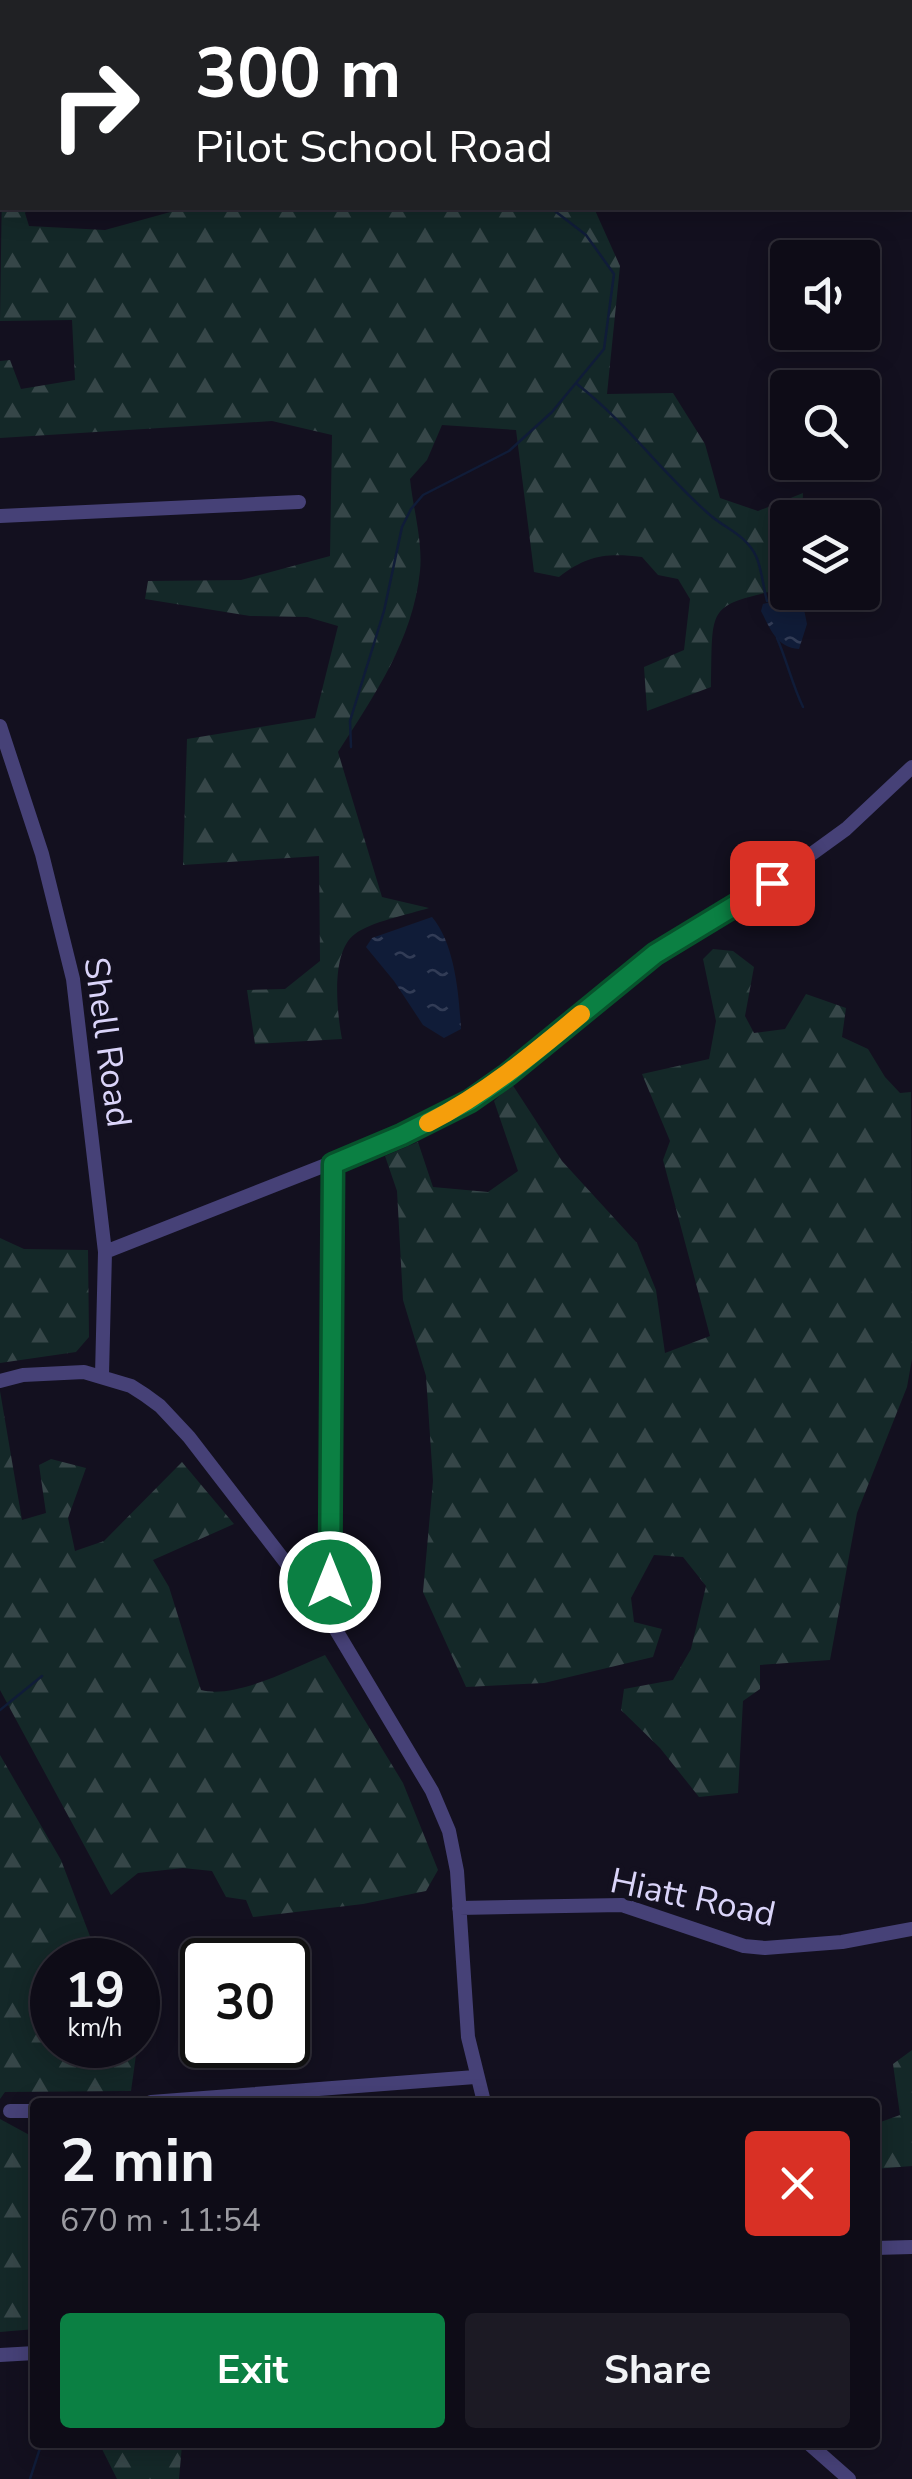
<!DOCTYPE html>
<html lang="en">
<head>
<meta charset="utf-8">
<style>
  body { margin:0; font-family:"Nunito Sans",sans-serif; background:#1c1a24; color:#f1f3f6; height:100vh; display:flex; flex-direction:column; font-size:38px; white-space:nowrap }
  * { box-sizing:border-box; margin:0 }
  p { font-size:32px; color:#9b9ba1 }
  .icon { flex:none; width:55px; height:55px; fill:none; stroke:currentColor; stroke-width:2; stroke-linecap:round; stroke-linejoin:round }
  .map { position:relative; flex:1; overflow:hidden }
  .panel { position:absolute; left:30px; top:2098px; width:850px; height:350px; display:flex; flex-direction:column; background:#0e0c17; border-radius:10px; box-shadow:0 5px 25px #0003,0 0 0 2px #2e2c36 }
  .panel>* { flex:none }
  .banner { position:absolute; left:0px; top:0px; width:912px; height:210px; box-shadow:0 5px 25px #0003,0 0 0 2px #2e2c36; background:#202124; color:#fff; overflow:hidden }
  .fabs { position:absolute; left:770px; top:240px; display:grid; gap:20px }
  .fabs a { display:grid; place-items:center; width:110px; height:110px; border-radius:10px; background:#0e0c17; box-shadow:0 5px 25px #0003,0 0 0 2px #2e2c36; font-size:50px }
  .speed { position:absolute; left:30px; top:1938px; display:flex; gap:20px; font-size:50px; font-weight:700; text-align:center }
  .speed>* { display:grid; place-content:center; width:130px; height:130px; border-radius:50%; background:#0e0c17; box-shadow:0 5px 25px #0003,0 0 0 2px #2e2c36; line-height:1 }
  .speed small { font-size:25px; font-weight:400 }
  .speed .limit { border:5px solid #111; border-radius:15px; background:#fff; color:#111 }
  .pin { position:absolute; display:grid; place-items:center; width:85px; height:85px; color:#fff; margin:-42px; border-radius:20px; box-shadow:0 5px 15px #0006 }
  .me { position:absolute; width:110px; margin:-55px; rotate:0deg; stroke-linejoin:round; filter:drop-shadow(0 0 8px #0008) }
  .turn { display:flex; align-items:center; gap:35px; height:210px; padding:0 30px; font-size:45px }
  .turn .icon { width:130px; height:130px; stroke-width:2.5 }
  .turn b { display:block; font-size:70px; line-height:85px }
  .round { display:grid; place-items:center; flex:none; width:105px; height:105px; border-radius:10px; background:#1c1a24 }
  .summary { display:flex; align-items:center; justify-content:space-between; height:170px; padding:0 30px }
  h1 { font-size:60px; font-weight:700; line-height:75px }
  .cta { display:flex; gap:20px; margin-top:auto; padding:20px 30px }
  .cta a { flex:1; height:115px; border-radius:10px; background:#0b8043; color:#fff; font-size:40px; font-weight:700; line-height:115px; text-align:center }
  .cta a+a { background:#1c1a24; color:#f1f3f6 }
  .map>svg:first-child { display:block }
  .forest { fill:url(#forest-firs) }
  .water { fill:url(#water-ripples) }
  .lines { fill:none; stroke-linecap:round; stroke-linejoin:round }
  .stream { stroke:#101c38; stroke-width:2.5 }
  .minor { stroke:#464177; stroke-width:14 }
  .route-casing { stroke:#07532c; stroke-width:25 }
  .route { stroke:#0b8043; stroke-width:18 }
  .slow { stroke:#f59e0b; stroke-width:18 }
  .labels { text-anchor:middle; stroke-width:10; stroke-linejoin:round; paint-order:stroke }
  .street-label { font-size:35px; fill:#dad4f9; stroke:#13101f }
</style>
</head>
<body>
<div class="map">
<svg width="912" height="2479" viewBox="0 0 912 2479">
  <defs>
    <pattern id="forest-firs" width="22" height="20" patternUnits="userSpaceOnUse" patternTransform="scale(2.5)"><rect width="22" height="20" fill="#142828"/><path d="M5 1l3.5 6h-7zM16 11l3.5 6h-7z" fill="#364648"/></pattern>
    <pattern id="water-ripples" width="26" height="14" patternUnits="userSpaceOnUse" patternTransform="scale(2.5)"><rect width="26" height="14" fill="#101c38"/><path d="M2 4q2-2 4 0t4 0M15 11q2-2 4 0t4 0" fill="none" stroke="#323c56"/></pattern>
  </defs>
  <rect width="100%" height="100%" fill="#13101f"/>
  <path class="forest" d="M2,185V208H28L25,213L29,226L105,230L185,208H594L620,266L607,394L673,393L705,444L720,498L758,511L803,493L802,517L788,518L787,588C705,606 713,604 711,687L647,711L644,667L684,650L690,599L678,579L658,575L642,557C606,553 588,555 559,577L534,572L516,430L442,425L427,460L410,479C413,508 423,542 420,571C413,640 374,696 338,752L382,897L429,908C410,914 370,922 355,934C330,952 337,1012 342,1039L255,1044L247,990L285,989L320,961L319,856L183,865L187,739L315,718L338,626L307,617L250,616L145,599L148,581L241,580L330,556L332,435L272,421L0,438V361L10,360L21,389L75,380L72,320L0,321Z
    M713,949L733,951L754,967L745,1016L754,1033L785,1029L806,994L846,1008L842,1037L868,1049L885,1077L900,1093L911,1092L912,1359L907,1387L857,1513L830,1660L760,1665V1689L743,1701L738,1793L699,1797L660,1748L621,1710L624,1689L673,1680L691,1649L706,1586L683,1557L654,1555L631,1598L634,1622L662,1629L653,1657L544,1683L466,1687L423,1592L433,1481L426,1376L403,1300L397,1191L385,1156L418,1142L433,1187L488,1192L518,1171L494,1101L512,1084L562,1161L637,1243L656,1290L665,1353L710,1336L663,1160L670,1141L642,1074L709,1059L716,1021L703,959Z
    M0,1238L24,1249L88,1250L89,1337L76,1352L0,1363Z
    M0,1391L22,1520L46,1513L39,1465L51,1459L86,1468L68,1518L75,1551L104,1541L182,1462L234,1524L153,1560L169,1587L201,1690C235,1699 292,1669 325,1655L403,1783L438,1870L426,1891L363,1904L253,1917L246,1900L226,1897L212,1871L183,1868L138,1873L111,1895L0,1690Z
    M0,1755L61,1860L99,1960H52V2045H132L136,2055L131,2091L5,2092L0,2099Z
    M912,2050V2166L875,2169V2124L900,2115L893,2064Z
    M0,2119L35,2138V2329L0,2332Z
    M99,2443H185L182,2445L179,2479H117Z"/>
  <path class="water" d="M793,596L802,600L807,624L799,649C776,647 770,628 761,611L763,604Z
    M432,917C455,944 459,995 461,1029L444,1038L423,1025L394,981L366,947L372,938Z"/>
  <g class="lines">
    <path class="stream" d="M257,0L259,2
      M577,384C627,423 663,474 710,515C726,529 746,535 756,556C762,569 763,587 767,601
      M777,638C787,661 792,684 803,707
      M351,747L350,721L384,611L402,527L411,509L423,495L509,451L552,412L604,349L614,274L586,235L551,208
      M0,1710L42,1676
      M30,2479L42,2442"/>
    <path class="minor" d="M787,0L791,2
      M910,72H912
      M0,516L299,502
      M0,726L42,854L73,979L105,1252L102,1375
      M105,1252L402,1135L470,1101L507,1075L639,965L674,940L755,895L846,829L912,767
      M0,1381L23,1375L84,1372L131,1386L145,1395L160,1406L189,1437L330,1620L432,1791L449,1831L457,1871L468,2037L484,2102
      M330,1620L333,1163
      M459,1908L622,1905L744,1946L765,1948L842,1942L912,1929
      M151,2102L475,2077
      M10,2111H35
      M875,2248L912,2247
      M0,2355L35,2353
      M807,2442L849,2479"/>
  </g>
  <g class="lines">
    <g class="route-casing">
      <path id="route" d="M330,1582L333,1164L402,1135L470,1101L507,1075L655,954L772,883"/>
    </g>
    <use href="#route" class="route"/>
    <path class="slow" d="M428,1123C485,1094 532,1055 581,1014"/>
  </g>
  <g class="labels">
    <g class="street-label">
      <text transform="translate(108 1042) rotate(82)" y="12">Shell Road</text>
      <text transform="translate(693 1897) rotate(12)" y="12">Hiatt Road</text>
    </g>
  </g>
</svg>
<div class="fabs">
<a><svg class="icon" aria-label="sound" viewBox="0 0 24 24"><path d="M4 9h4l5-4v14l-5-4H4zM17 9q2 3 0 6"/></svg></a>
<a><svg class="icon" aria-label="search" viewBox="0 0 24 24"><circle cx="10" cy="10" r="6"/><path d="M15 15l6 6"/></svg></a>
<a><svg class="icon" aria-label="layers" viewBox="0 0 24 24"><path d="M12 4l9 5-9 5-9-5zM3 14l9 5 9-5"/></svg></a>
</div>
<div class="speed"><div>19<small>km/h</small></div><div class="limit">30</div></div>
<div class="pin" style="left:772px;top:883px;background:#d93025"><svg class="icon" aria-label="arrive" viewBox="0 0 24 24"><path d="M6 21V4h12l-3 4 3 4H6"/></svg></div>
<svg class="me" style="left:330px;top:1582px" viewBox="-20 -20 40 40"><circle r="17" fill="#0b8043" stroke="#fff" stroke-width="3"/><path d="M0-11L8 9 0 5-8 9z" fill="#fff"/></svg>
<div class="banner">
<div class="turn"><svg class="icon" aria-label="right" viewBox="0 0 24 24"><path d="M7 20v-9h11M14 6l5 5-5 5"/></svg><div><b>300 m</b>Pilot School Road</div></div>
</div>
<section class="panel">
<div class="summary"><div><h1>2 min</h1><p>670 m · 11:54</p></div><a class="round" style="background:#d93025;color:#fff"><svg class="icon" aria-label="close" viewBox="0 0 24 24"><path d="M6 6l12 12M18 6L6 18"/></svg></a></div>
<div class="cta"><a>Exit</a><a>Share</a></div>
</section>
</div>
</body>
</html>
